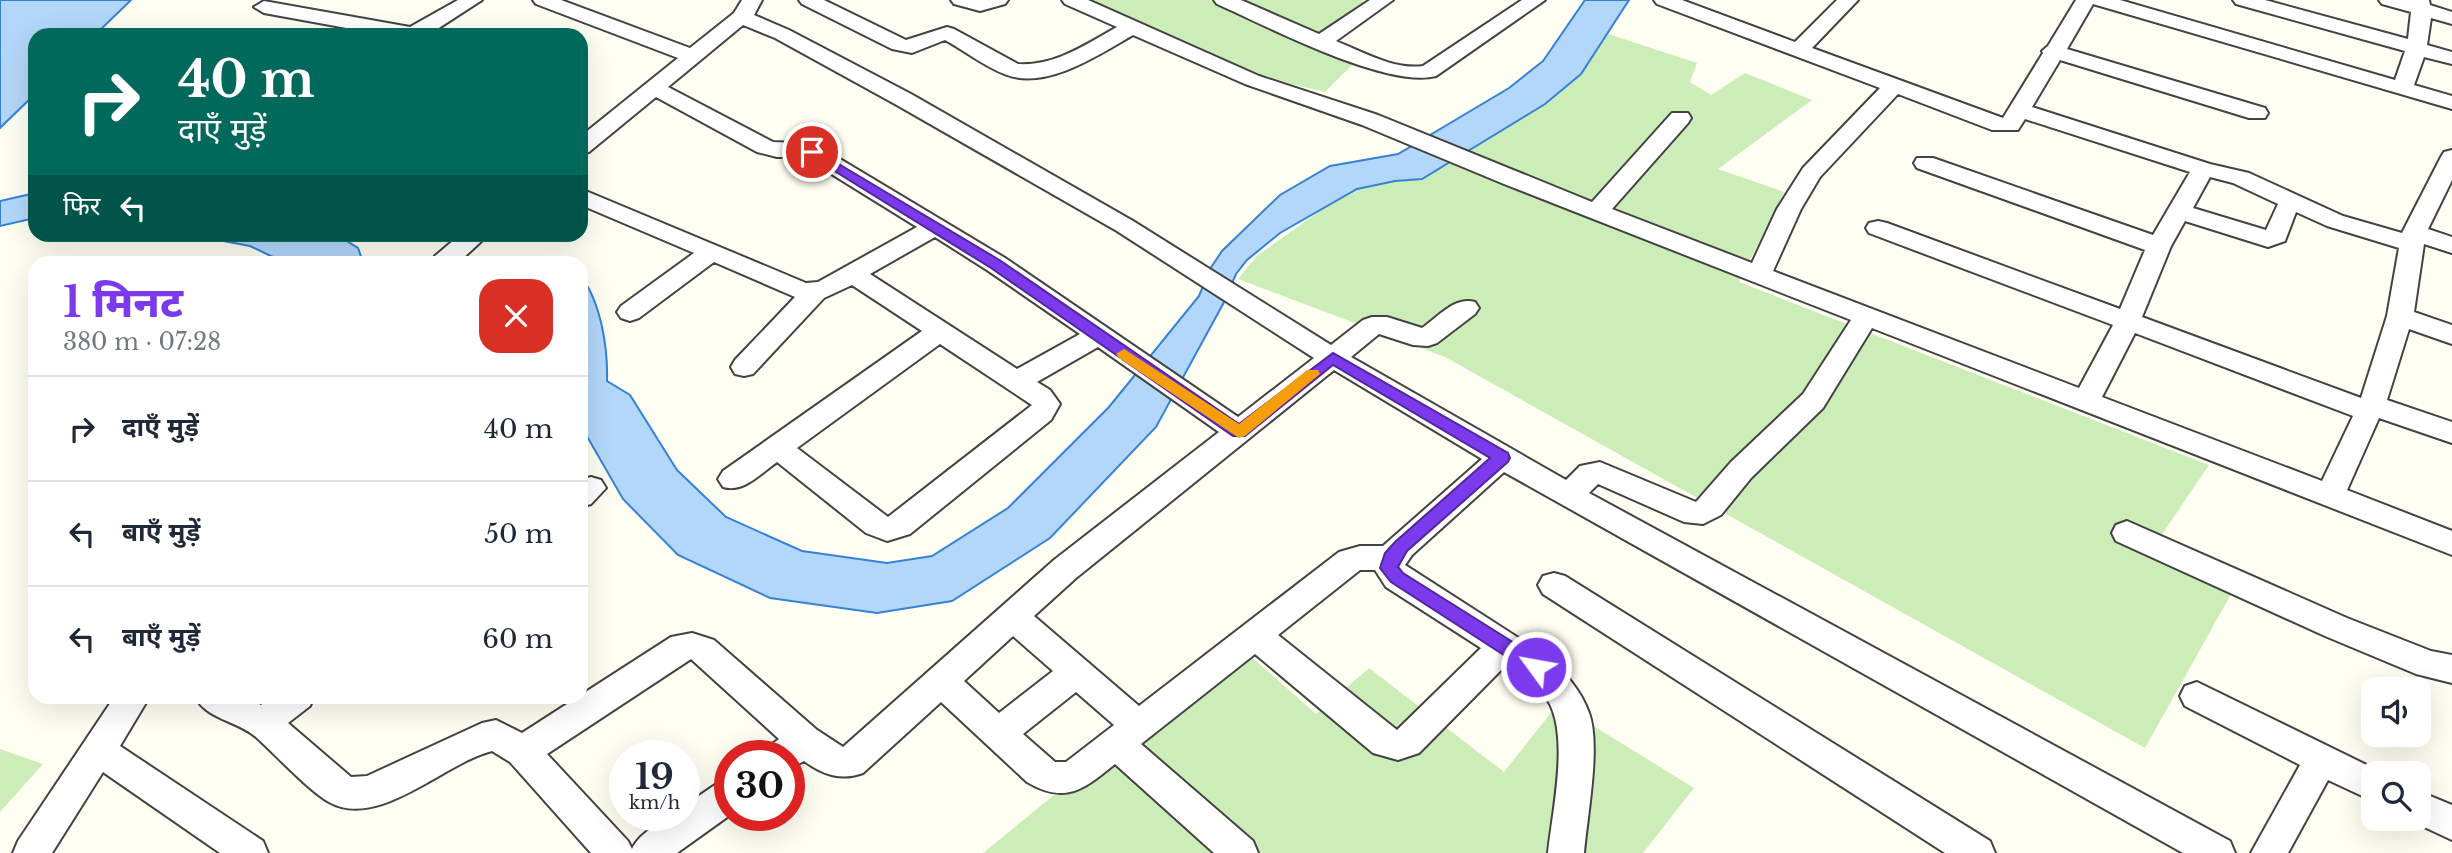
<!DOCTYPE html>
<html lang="hi">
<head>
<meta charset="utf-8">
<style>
  body { margin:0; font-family:"Libre Baskerville","Noto Sans Devanagari",serif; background:#f2f2f3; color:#1f2937; height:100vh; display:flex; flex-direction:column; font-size:26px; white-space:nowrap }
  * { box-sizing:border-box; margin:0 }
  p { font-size:23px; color:#747a83 }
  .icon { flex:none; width:38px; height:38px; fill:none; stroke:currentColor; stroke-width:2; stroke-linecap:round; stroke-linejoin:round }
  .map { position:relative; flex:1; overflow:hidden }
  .panel { position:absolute; left:28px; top:256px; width:560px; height:448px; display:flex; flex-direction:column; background:#fff; border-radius:21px; box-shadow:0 7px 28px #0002 }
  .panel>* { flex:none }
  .guide { position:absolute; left:28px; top:28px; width:560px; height:214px; border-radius:21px; box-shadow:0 7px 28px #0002; background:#00695c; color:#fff; overflow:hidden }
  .buttons { position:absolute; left:2361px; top:677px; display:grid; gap:14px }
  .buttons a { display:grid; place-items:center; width:70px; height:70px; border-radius:14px; background:#fff; box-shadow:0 7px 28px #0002; font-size:35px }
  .speed { position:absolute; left:609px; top:740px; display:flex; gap:14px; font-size:35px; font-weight:700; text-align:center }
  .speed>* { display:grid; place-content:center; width:91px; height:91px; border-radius:50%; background:#fff; box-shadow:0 7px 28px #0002; line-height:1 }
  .speed small { font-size:18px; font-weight:400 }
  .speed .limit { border:10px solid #d22; background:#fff; color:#111 }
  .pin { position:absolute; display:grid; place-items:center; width:60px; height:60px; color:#fff; margin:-30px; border:4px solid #fff; border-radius:50%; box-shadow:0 2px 7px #0007 }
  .me { position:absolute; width:77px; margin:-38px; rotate:302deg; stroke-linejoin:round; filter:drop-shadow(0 0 5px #0008) }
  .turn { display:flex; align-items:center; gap:24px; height:147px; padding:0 35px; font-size:32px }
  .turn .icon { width:91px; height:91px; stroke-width:2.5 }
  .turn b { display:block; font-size:49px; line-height:60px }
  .then { display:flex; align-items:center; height:66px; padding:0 35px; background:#0003; gap:14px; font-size:26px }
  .round { display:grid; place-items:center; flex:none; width:74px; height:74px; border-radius:21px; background:#f2f2f3 }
  .summary { display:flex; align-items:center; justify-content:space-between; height:119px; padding:0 35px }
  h1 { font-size:42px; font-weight:800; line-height:52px; color:#7c3aed }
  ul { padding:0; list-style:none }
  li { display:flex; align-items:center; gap:21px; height:105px; padding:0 35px; border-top:2px solid #e0e1e3 }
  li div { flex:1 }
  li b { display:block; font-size:26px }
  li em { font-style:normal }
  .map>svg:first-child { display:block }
  .green { fill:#cdedb8 }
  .water { fill:#b3d7fa; stroke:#3582d6; stroke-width:2 }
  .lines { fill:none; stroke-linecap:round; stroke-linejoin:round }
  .minor-casing { stroke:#434343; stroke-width:4 }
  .minor { fill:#fff; fill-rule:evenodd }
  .route { fill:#7c3aed; stroke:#51269a; stroke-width:2 }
  .slow { fill:#f59e0b }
</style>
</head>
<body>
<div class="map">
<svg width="2452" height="853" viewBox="0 0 2452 853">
  <rect width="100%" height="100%" fill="#fffef2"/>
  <path class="green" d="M1083,0H1210L1359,58L1325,92L1260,77Z
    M1233,0H1364L1348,29L1319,34Z
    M1596,30L1697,63L1690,82L1711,95L1745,73L1812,100L1718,169L1784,192L1739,282L2209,465L2150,552L2235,587L2145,748L1445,357L1238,279L1257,256L1371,174L1422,164Z
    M1238,645L1316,714L1369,668L1504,772L1558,704L1694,788L1643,853H983Z
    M0,749L43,764L0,812Z"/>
  <path class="water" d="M0,0H131L95,35H35V94L0,128Z
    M1585,0H1629L1581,74L1545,104L1422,179L1395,181L1357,189L1280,233L1247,260L1236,274L1223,304L1156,427L1050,538L952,601L877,613L770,598L678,555L623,499L581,426V276C601,303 608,348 607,381L630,395L677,470L726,517L802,551L887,563L932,556L1008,508L1109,407L1199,296L1210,269L1222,251L1280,195L1330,166L1398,154L1509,88L1543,61Z
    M35,193V218L0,226V201Z
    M191,235H337L358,248L363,262H296L273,257L250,246Z"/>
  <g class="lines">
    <g class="minor-casing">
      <path id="minor" d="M458,0H482L428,35H385L264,13L254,7L264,1L410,27Z
        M533,0H561L690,48L734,13L742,0H762L754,15L789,30L911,94L1133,221L1331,345L1363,320L1372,317H1387L1422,328C1438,317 1455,296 1475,302L1479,308L1475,314L1437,343L1428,346L1413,345L1379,334L1351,357L1566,480L1580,466L1600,462L1696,502L1731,462L1803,394L1851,320L1504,184L1362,125L1245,84L1133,35C1100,54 1047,90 1007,75C985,67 965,51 945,40L912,53L892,49L802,4L799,0H824L906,40L947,27L954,29L1018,64C1055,66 1085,45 1117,27L1065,4L1062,0H1088L1259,76L1378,115L1592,202L1672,113H1688L1691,118L1688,123L1612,209L1752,263L1777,209L1803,168L1880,88L1657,4L1654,0H1682L1795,42L1837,0H1858L1812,48L2003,118L2043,53L2042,51L2048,46L2076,0H2120L2395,80L2405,51L2236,4L2233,0H2265L2408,39L2411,12L2382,4L2379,0H2429L2430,5L2452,12V24L2431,18L2427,45L2452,52V64L2424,57L2414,85L2452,96V109L2093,4L2067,49L2265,108L2268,113L2265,118H2249L2060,60L2032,107L2210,164L2249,173L2343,216L2402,233L2441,157L2444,152L2452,150V180L2428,229L2452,237V253L2424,244L2414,312L2452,325V344L2409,329L2387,400L2452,422V443L2379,418L2347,490L2452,531V555L1872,328L1823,408L1751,478L1721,515L1703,524L1684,522L1598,484L1589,493L2230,841L2235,853H2183L1504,472L1412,555L1405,565L1548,657C1565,673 1581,690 1589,713C1601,745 1587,817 1584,853H1548C1552,812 1572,728 1544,695C1534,683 1520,674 1506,665L1419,753L1398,760L1373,753L1255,654L1141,744L1253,841L1258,853H1214L1115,764C1084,789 1066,805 1027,782L941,702L863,773C841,781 823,775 804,761L789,769V756H766L771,745L779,739L691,659L547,754L628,841L632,849C639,833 667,816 684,816V806L718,783L730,778V815L677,853H591L510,762L492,751C444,763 379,830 329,802C309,791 275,754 256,737C238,721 205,719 195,696H244L261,705L272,696H314L310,706L288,723L351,777L367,776L482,723L496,720L522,733L671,637L692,633L714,640L817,730L843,747L1054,560L1219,432L1098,347L1037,382L1050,390L1060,404L1051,420L910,534L887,541L866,533L777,462C760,474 744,493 723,487L718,479L723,471L922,331L852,285L824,298L753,374L744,376L735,374L731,367L735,360L795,297L714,262L639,318L630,321L621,318L617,312L621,306L694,253L581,205V189L806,283L818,282L917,227L804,157H777L757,152L656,97L589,152L581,154V136L678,58L536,4ZM743,25L775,38L895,104L1117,231L1314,358L1238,417L1005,258L820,147L800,143L773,142L668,87ZM1898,94L1992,130H2018L2025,119L2190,172L2153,235L1933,158H1917L1914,163L1917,168L2145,250L2120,309L1887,223L1878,221L1869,223L1866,228L1869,233L2113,325L2079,388L1773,271L1801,209L1820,177ZM2210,177L2233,183L2278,204L2266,230L2193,208ZM2296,212L2327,226L2399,248L2387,316L2361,398L2142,317L2171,246L2185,221L2268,247L2285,241ZM935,237L987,270L1080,334L1017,369L870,274ZM2135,333L2353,416L2322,481L2102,397ZM940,344L1032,405L888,517L797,448ZM1334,370L1482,459L1383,546H1360L1339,552L1139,706L1034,616L1076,578ZM1360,570H1375L1386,587L1481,648L1397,730L1278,635ZM1013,636L1053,671L999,713L964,681ZM1076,692L1114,725L1066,762H1055L1023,734Z
        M951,0H1008L1005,4L980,11L954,4Z
        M1214,0H1241L1319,34L1370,0H1393L1336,41C1363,52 1394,70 1423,66L1522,0H1545L1436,76C1386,89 1267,26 1217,4Z
        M461,234H489L459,262H432L435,256Z
        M591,477L601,480L606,488L591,504L581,507V480Z
        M2127,521L2347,618L2431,651L2452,655V683L2416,674L2325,636L2116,541L2112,533L2116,525Z
        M1554,573L1565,576L1990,841L1995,853H1945L1543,594L1538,585L1543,576Z
        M2197,682L2385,774H2373V801L2328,780L2288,853H2251L2300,765L2185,706L2180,696L2185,686Z
        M115,696H150L120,746L263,841L268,853H220L103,772L52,853H13L18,841Z
        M2418,791L2452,805V840L2407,819H2418Z"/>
    </g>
    <use href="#minor" class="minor"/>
  </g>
  <path class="route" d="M812,148L1001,261L1239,424L1333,353L1508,453L1510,458L1508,462L1407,551L1398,567L1403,573L1543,661L1545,667L1543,672L1536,675L1530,672L1391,582L1380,568L1385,553L1395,542L1490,458L1333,365L1245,436H1233L991,268L807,154V149Z"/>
  <path class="slow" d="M1124,349L1239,424L1307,370H1318L1320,374L1245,436L1239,438L1119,358L1116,354Z"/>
</svg>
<div class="buttons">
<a><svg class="icon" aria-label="sound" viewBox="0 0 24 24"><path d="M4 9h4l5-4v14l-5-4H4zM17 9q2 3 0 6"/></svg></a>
<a><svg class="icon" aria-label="search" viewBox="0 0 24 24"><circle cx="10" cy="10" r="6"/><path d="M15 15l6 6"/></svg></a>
</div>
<div class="speed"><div>19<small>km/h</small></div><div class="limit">30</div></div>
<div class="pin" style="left:812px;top:152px;background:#d93025"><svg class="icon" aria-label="arrive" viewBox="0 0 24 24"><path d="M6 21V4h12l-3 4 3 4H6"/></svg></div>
<svg class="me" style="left:1536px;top:667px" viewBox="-20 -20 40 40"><circle r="17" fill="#7c3aed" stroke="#fff" stroke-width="3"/><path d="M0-11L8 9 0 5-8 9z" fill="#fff"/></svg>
<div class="guide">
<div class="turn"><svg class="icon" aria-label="right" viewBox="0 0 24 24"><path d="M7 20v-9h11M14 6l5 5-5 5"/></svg><div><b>40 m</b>दाएँ मुड़ें</div></div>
<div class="then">फिर<svg class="icon" aria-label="left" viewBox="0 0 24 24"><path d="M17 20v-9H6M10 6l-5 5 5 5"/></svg></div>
</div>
<section class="panel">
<div class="summary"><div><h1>1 मिनट</h1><p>380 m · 07:28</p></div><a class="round" style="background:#d93025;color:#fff"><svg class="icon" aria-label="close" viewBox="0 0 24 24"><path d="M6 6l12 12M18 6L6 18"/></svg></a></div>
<ul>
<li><svg class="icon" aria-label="right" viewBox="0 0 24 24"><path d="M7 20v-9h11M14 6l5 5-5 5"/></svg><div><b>दाएँ मुड़ें</b></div><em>40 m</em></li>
<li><svg class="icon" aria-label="left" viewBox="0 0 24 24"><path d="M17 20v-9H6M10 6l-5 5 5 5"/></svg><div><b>बाएँ मुड़ें</b></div><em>50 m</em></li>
<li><svg class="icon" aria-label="left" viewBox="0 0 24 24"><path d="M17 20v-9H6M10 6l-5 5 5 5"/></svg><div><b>बाएँ मुड़ें</b></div><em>60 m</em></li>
</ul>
</section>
</div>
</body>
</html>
